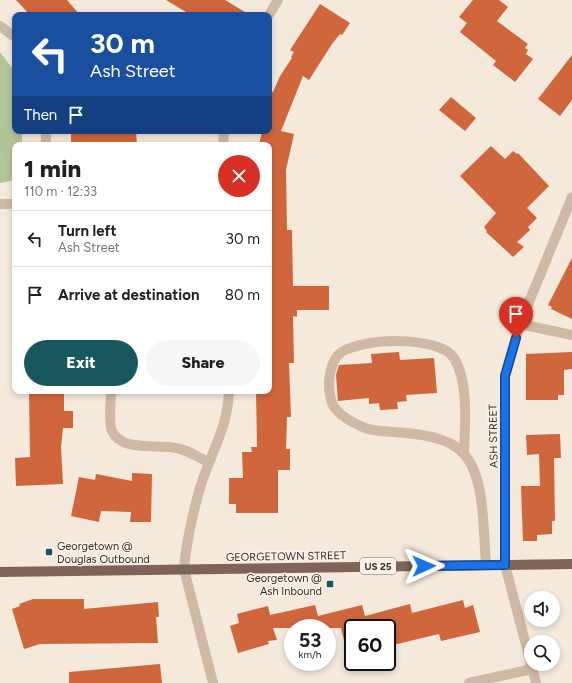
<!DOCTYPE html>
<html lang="en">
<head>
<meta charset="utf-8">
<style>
  body { margin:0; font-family:Figtree,sans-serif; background:#f6f6f6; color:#222; height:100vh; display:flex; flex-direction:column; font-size:15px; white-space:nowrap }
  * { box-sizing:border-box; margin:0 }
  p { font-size:13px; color:#767676 }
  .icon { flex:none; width:22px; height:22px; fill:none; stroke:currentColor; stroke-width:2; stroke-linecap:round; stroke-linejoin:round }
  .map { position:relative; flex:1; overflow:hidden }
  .details { position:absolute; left:12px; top:142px; width:260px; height:252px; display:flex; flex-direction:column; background:#fff; border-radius:8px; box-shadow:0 2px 6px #0003 }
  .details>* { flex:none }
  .hud { position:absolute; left:12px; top:12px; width:260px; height:122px; border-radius:8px; box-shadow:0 2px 6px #0003; background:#1a4fa0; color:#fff; overflow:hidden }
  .buttons { position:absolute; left:524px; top:591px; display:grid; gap:8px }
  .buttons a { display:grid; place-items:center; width:36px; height:36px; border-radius:50%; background:#fff; box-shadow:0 2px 6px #0003; font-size:20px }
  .speed { position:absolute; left:284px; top:619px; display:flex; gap:8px; font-size:20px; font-weight:700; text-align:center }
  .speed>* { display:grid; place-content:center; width:52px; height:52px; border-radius:50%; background:#fff; box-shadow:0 2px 6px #0003; line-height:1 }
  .speed small { font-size:10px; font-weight:400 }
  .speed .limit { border:2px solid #111; border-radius:6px; background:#fff; color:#111 }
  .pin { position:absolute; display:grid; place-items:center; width:34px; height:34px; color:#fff; margin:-41px -17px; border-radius:50% 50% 50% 0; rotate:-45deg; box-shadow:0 0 4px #0007 }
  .pin .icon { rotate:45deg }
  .me { position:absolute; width:44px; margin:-22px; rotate:89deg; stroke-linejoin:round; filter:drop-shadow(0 0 3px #0008) }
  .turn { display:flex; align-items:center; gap:14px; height:84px; padding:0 12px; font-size:18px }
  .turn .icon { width:52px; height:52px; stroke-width:2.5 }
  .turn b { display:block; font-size:28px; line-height:34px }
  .then { display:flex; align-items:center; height:38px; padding:0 12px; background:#0003; gap:8px; font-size:15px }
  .round { display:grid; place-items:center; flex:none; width:42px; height:42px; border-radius:21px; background:#f6f6f6 }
  .overview { display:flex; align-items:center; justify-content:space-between; height:68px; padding:0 12px }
  h1 { font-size:24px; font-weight:800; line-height:30px }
  .action { display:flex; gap:8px; margin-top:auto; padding:8px 12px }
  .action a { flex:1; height:46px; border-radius:24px; background:#19575e; color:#fff; font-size:16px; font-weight:800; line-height:46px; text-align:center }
  .action a+a { background:#f6f6f6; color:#222 }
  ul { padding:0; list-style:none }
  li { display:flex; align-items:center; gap:12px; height:56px; padding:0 12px; border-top:1px solid #e0e0e0 }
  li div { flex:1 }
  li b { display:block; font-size:15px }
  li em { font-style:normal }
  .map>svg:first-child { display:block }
  .green { fill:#b4c499 }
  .building { fill:#d0663c }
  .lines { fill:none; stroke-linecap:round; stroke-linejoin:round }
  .service { stroke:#cdb9a5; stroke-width:10 }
  .minor { stroke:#cdb9a5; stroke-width:10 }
  .primary { stroke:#7c6557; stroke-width:10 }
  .route-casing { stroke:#114b97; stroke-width:10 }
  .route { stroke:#1a73e8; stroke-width:7 }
  .poi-dot { fill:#19575e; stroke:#fbf3e8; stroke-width:1.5 }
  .labels { text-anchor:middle; stroke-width:3; stroke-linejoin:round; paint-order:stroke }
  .shield { fill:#fbf3e8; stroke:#726861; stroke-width:1 }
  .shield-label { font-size:10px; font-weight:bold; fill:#382d27 }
  .street-label { font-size:11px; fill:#382d27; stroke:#fbf3e8 }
  .poi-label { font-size:11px; fill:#382d27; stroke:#fbf3e8; text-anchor:start }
</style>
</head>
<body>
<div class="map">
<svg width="572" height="683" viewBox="0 0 572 683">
  <rect width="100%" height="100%" fill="#f4e9db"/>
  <path class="green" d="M0,52L15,72V131H22V145H15V180L0,183Z"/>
  <path class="building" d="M16,0H67L80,15H30Z
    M166,0H225L250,15H191Z
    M473,0H499L508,7L497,21L528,44L525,48L528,50L526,54L533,59L515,82L493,65L496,61L460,32L467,23L459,17Z
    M320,4L350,23L342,35L340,34L332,44L309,80L303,76L281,131L294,134L286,170L287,230H292L293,286H329V310H297V317L293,316L294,363H289L291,417H287L286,449H290V470H278V513H236V504H229V478H243L242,452H252L251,447H257L256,391H269V145H259L262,131H269V90L273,92L280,76L292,58L291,57L294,52L290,50Z
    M572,55V100L560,116L538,99Z
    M451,97L476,118L465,131L439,110Z
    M71,131H136L137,145H71Z
    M491,146L505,159L513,151L517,154L518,153L549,186L527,208L537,218L528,227L530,230L517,242L524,247L513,257L486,232L487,231L484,227L496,213L460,176Z
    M572,258V319L551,309L552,307L548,305Z
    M399,352L400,360L434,358L437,393L406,395L407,401L397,402L398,409L380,410L379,403L369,404V398L338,401L336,375L339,365L372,363L371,354Z
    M572,352V369L564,370V395H558V400H526V354Z
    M29,391H64V411H73V428H63L61,447L63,484L16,486L15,458L30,457Z
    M560,434L561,458H554L555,521H552V534L537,535V541H523L521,486H540L539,454L527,455L526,435Z
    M132,473L152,474L151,522H130L131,512L101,511L99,522L71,516L79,477L95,480L96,474L132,481Z
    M33,599H84V609L158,602L159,617H156L158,643L40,644L24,649L12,609L20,606L19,604Z
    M463,600L465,608L473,605L480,632L441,641L439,634L393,645L388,628H353V655L348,656L341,628H273L277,640L268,641L269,644L238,653L230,626L239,623L237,614L268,606L270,615L315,605L318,616L362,605L365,616L410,604L412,613Z
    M160,664L162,683H69V672Z"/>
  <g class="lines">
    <path class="service" d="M464,453C465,426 469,382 454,358C440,335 356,337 338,355C332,362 329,375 329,383C329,391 330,400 334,407C341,417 361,428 373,430C400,434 444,431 464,454C486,478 483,534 486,565"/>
    <path class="minor" d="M269,15L278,0
      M0,26L15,37
      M46,131V145
      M223,145L224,131
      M0,204H15
      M520,324L572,335
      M111,391C111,403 108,421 112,431C121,452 158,444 176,448C188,450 199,457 209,463
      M213,683L184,569C186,543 195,501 204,476C215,446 228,423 229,391
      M469,683L532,669
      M536,683L505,565V376L520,324L572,197"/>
    <path class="primary" d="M0,572L572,564"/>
  </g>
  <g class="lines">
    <g class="route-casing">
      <path id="route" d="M424,566L505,565V376L516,338"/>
    </g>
    <use href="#route" class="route"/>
  </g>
  <g class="poi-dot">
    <rect x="45" y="548" width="8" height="8" rx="2"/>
    <rect x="326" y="580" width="8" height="8" rx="2"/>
  </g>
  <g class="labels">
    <rect class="shield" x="360" y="558" width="36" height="16" rx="3"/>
    <g class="shield-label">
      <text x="378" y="570">US 25</text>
    </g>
    <g class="street-label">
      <text transform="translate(493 436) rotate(-91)" y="4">ASH STREET</text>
      <text transform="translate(286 556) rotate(-1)" y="4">GEORGETOWN STREET</text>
    </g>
    <g class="poi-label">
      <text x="57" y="550">Georgetown @<tspan x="57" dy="13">Douglas Outbound</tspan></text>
      <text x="322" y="582" text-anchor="end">Georgetown @<tspan x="322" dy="13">Ash Inbound</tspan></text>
    </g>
  </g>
</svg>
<div class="buttons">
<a><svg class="icon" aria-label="sound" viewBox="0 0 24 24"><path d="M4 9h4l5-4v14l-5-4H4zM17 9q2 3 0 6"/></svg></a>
<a><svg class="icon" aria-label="search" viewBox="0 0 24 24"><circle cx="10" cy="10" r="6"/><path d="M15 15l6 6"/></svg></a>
</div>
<div class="speed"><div>53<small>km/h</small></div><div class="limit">60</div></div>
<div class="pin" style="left:516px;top:338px;background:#d93025"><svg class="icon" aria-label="arrive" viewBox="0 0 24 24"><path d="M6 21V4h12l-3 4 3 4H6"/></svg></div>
<svg class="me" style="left:424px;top:566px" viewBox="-20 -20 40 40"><path d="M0-17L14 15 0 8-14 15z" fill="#1a73e8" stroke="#fff" stroke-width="4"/></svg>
<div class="hud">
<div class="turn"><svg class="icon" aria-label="left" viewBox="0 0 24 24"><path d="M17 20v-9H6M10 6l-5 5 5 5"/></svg><div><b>30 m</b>Ash Street</div></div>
<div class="then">Then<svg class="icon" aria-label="arrive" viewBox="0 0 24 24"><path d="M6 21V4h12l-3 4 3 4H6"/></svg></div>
</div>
<section class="details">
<div class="overview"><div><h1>1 min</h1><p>110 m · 12:33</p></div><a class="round" style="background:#d93025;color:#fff"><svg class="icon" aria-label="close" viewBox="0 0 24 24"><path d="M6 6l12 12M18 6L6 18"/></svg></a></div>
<ul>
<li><svg class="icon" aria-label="left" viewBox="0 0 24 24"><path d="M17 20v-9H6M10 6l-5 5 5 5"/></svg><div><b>Turn left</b><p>Ash Street</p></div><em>30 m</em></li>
<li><svg class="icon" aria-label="arrive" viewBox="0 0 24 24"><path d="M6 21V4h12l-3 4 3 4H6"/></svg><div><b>Arrive at destination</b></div><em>80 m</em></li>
</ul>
<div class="action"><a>Exit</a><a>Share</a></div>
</section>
</div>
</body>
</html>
